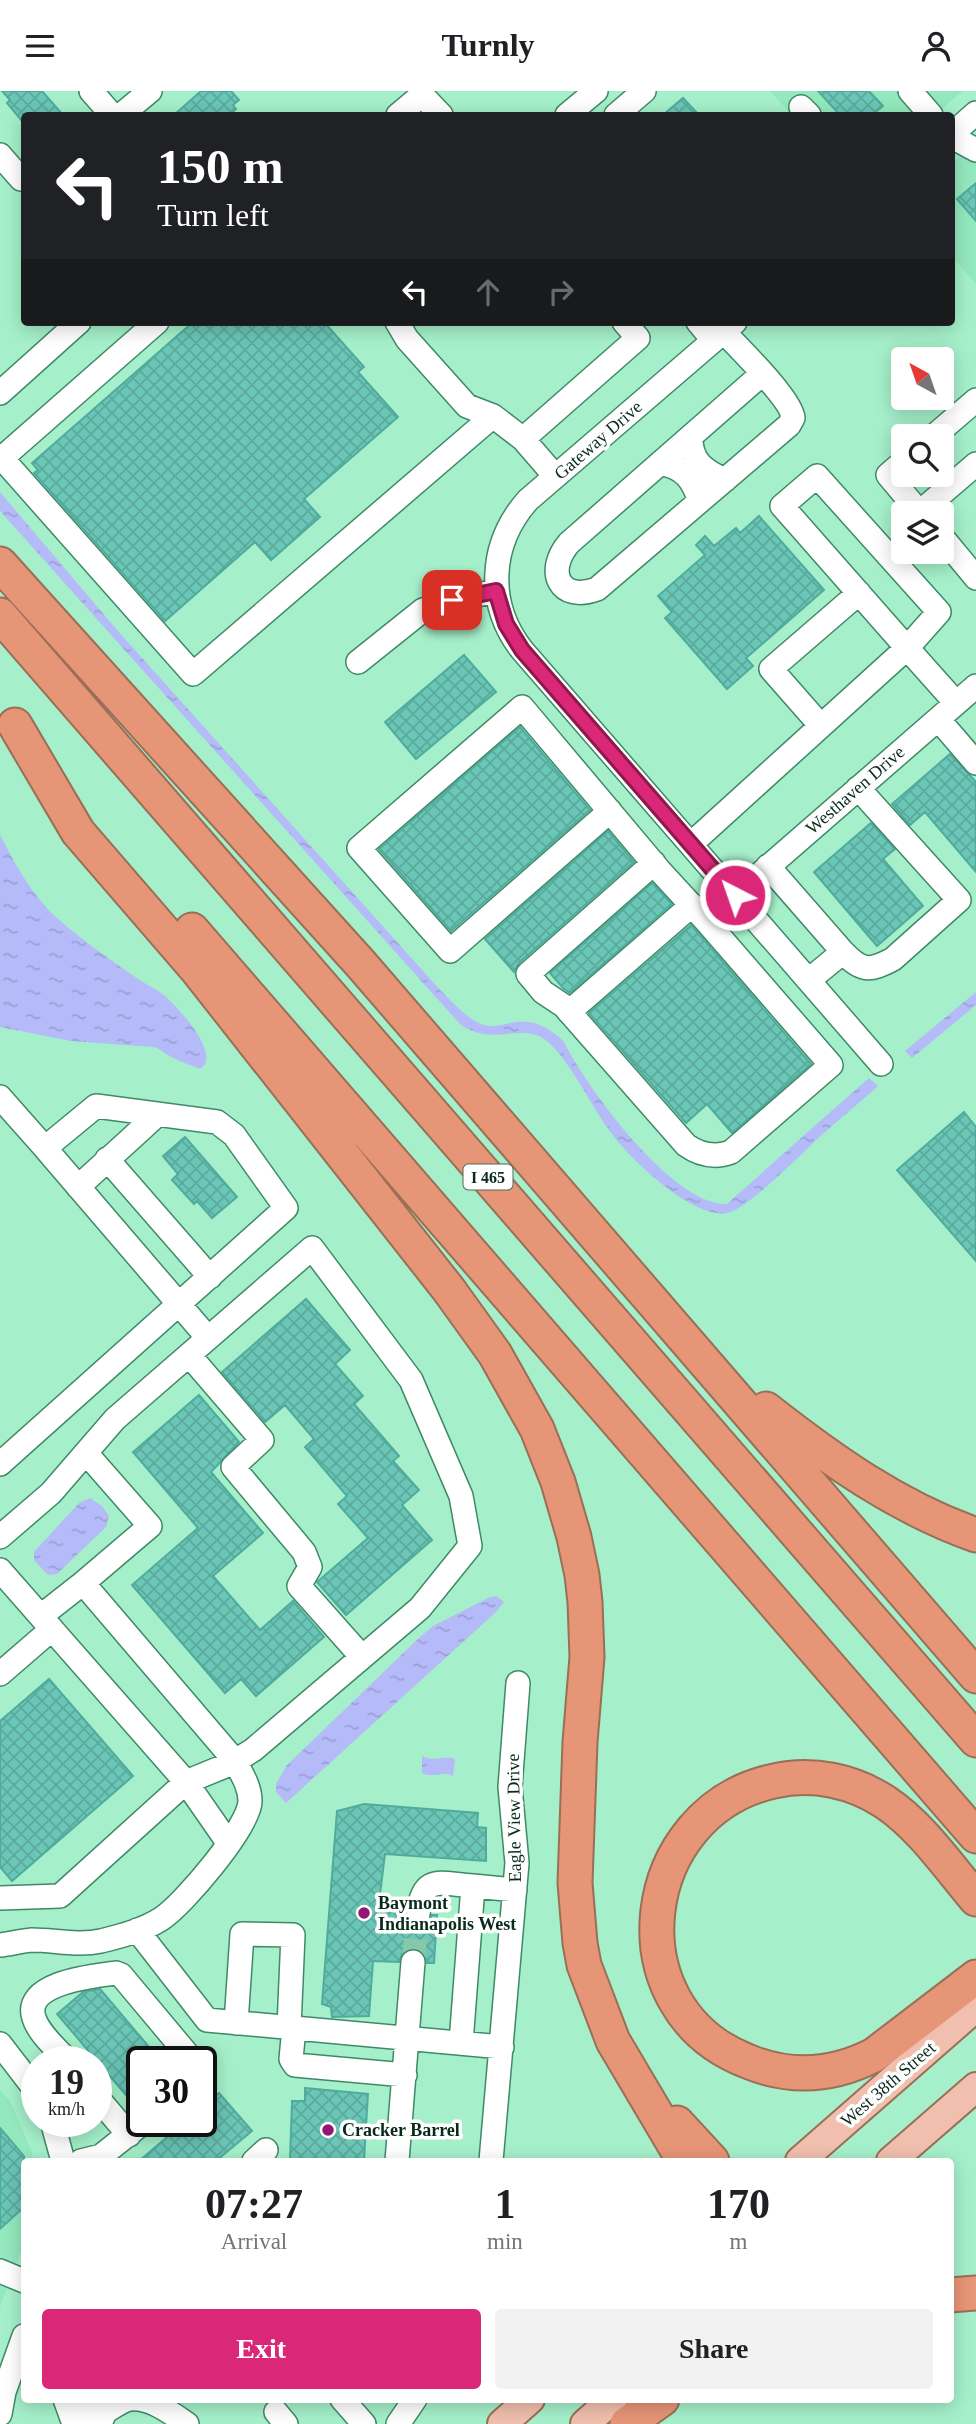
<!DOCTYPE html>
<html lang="en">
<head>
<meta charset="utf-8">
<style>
  body { margin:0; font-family:"Times New Roman",serif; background:#f2f2f2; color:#202124; height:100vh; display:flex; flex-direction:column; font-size:26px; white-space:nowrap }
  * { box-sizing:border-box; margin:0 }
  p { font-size:23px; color:#757577 }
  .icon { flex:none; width:38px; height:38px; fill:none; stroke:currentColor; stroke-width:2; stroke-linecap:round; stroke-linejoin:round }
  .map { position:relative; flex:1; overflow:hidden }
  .drawer { position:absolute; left:21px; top:2067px; width:933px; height:245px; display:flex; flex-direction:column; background:#fff; border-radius:7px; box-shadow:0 4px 18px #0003 }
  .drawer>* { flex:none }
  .banner { position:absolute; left:21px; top:21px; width:934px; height:214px; border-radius:7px; box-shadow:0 4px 18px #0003; background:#202124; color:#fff; overflow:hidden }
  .needle { width:46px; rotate:320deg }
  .fabs { position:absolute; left:891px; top:256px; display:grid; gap:14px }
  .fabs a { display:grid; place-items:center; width:63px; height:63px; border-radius:7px; background:#fff; box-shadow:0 4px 18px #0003; font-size:35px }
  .speed { position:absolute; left:21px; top:1955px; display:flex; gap:14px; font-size:35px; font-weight:700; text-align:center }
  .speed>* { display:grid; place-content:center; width:91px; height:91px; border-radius:50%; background:#fff; box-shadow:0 4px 18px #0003; line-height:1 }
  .speed small { font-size:18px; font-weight:400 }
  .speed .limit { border:4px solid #111; border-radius:10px; background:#fff; color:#111 }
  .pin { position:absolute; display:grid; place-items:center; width:60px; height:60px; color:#fff; margin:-30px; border-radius:14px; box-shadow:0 4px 10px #0006 }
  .me { position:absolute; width:77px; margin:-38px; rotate:319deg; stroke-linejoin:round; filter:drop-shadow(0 0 5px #0008) }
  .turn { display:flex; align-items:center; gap:24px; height:147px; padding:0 21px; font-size:32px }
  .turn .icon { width:91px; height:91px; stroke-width:2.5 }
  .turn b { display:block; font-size:49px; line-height:60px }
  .lanes { display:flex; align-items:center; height:66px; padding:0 21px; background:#0003; justify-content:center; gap:35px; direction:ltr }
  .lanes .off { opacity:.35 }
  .eta { display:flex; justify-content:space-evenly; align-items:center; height:119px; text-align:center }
  .eta b { font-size:42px; font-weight:600; line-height:49px }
  .action { display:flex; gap:14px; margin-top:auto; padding:14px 21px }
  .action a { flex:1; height:80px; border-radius:7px; background:#db2777; color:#fff; font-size:28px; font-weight:600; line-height:80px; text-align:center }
  .action a+a { background:#f2f2f2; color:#202124 }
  header { display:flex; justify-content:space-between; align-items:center; height:91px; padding:0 21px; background:#fff; font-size:32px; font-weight:600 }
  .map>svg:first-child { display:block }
  .built { fill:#94e8bd }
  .water { fill:url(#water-ripples) }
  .building { fill:url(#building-cross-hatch); stroke:#4fac9d; stroke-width:2 }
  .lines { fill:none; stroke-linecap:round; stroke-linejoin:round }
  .minor-tunnel { stroke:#86c8a7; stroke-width:23; stroke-dasharray:23 11; stroke-linecap:butt }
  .minor-casing { stroke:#3f8967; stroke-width:26 }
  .major-casing { stroke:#996f57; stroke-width:32 }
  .highway-casing { stroke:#996f57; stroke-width:37 }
  .minor { stroke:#fff; stroke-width:23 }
  .major { stroke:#f0bfad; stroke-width:28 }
  .highway { stroke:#e69577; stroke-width:33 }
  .route-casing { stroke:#8e194d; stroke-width:18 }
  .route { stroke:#db2777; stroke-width:12 }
  .poi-dot { fill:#931773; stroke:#fefefe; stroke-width:2.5 }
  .labels { text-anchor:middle; stroke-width:7; stroke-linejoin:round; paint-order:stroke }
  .shield { fill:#fefefe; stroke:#52695f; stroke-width:2 }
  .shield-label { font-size:16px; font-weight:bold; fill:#09291b }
  .street-label { font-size:18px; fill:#09291b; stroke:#fefefe }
  .poi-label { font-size:18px; font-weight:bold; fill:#09291b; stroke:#fefefe; text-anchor:start }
</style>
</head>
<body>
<header><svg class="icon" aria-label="menu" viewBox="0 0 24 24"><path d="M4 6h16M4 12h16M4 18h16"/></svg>Turnly<svg class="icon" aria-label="person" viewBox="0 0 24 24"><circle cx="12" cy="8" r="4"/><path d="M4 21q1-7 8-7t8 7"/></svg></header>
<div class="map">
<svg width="976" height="2333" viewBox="0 0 976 2333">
  <defs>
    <pattern id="water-ripples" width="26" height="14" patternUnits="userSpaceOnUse" patternTransform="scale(1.75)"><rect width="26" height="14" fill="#b5baf9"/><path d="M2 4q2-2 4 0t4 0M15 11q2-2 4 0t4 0" fill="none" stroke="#9aa0d5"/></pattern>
    <pattern id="building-cross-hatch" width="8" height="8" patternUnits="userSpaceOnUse" patternTransform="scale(1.75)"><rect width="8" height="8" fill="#6ac6b7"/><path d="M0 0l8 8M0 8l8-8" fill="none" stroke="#5baa9d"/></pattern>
  </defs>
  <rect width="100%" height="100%" fill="#a5f0ca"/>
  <path class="built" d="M770,0H963L934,24H792Z
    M976,51V193L952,165V72Z
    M0,1999L10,2010L32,2061L33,2070H24V2152L0,2216Z"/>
  <path class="water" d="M0,401L117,539L441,900C454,912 471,933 489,935C498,936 507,932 516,931C534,928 552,938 564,951C586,996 673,1115 727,1113C774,1071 821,1029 869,987L878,995C854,1017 828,1037 806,1059C791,1073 745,1119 727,1122C693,1128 631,1069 612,1043C592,1017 571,971 548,951C524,929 490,958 459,932L0,420Z
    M0,744C16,774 31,803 57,827C82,849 111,869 138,888C147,894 157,898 165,905C178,916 223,965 200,978C190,974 176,969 168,964C162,961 160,957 153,956L71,950L0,936Z
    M976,901V914L912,967L905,960Z
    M90,1407L102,1415L109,1425L106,1436L57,1483L48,1484L34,1469V1461L79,1412Z
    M496,1505L504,1511L496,1521L286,1712L276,1701V1693L287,1674L421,1545L433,1535L488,1507Z
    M422,1665C434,1672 443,1663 455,1668L453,1685C442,1679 432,1688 422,1682Z"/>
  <path class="building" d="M2,0H42L63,24H24L22,30L7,12L10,9Z
    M201,0H231L239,9L233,14L236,18L229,24H174Z
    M818,0H869L883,15L872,24H840Z
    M683,7L699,24H663Z
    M976,92V130L957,108Z
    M193,231H324L364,276L358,281L398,326L304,408L320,426L271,469L255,451L165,530L34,382L38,379L32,372Z
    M759,425L824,499L746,567L753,575L727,598L665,527L672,521L658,505L705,464L696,454L705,445L714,455L736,437L740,442Z
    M464,564L496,601L416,668L385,631Z
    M520,636L590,719L451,840L379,758Z
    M950,663L976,691V781L925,721L910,734L892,713Z
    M871,732L895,758L883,768L923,815L877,855L814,781Z
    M608,740L634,771L519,872L514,881L485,848Z
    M652,792L672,813L570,902L563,897L550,882Z
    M691,834L811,973L732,1042L707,1013L686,1032L589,922Z
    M964,1021L976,1036V1170L897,1079Z
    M185,1046L237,1106L212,1127L197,1110L194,1113L172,1089L178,1083L163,1065Z
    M306,1208L350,1259L335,1273L363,1305L354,1313L399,1365L393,1370L419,1399L402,1414L432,1449L346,1524L317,1491L368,1447L338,1413L347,1405L305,1356L314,1348L285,1314L265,1331L222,1281Z
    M199,1304L239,1351L211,1381L263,1442L213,1485L260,1539L293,1510L324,1546L256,1605L241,1588L225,1602L132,1494L198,1437L133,1361Z
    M49,1588L133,1685L12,1790L0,1776V1630Z
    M364,1713L478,1722L477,1736L486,1737V1770L385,1763L378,1820L404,1822L408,1833L416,1837L428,1833L432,1824H437L434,1872H427L421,1860L413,1857L402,1863L399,1871L373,1870L369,1925L332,1926L331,1916L322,1913L337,1720Z
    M100,1898L161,1970H142V1991L126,2004L57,1923L83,1901Z
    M305,1997L368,2003L364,2070H315L290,2068L292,2010H305Z
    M219,2002L252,2040L216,2070H139L186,2030H201V2017Z
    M0,2037L24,2065V2116L0,2138Z"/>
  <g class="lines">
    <path class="minor-tunnel" d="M413,1871L418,1823"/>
    <g class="minor-casing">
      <path id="minor" d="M91,0L112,24
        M910,0L931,24
        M801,16L809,24
        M121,24L150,0
        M398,24L422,4L441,24
        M567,24L596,0
        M616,24L644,0
        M952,43L976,22
        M952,46L976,59
        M0,64L21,88
        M397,231L407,248L467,315L493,325
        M698,231L713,249
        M735,231L528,409C489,453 486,513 522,559L881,973
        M724,241C739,257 792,309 793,327L789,334L597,498C559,512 545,480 569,452L762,283
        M0,302L79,231
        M691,345C690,370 704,380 725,389
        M934,345L976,309
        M0,365L193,583L493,325L523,348
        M2,367L157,231
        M903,371L888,384L920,422
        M660,372C684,377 692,387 700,410
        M555,385L523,348L638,247L624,231
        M817,385L939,521L907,557L782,415Z
        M920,421L976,373
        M942,446L976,487
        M358,571L423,519L452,509L497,500
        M938,628L976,672
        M821,635L771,578L859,502
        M610,720L450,860L359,757L522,616L660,780L706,830L976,595
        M691,753L907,557L956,612
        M654,772L528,883L543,901L564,915L686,1054C700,1064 715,1067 731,1061L831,974L706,830
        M768,775L843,861L809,889
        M843,861C861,880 869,881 893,868L959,809L858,697
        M569,921L692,814
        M0,1006L45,1057L96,1015L217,1031L234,1044L286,1117L0,1373
        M45,1057L208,1247
        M107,1068L210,1186
        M78,1096L158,1023
        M189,1264L262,1349L233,1376L304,1461L310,1476L299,1495L362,1566
        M0,1446L51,1402L115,1328L312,1157L411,1289L461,1405L470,1455L420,1517L253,1659L230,1673L186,1691L60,1805L0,1807
        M0,1479L186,1691L229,1753
        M83,1492L150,1435L86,1362
        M0,1583L52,1538
        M418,1823C423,1782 440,1793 473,1795
        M137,1839L207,1929L502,1956
        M0,1854C10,1853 21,1850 32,1849C55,1849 77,1855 101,1850C121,1845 144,1839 161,1828C183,1814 250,1735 250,1710C250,1695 241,1682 235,1670L83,1492L41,1525
        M236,1932L242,1843L293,1844L289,1936
        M294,1937L291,1968L295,1974L405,1984
        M461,1952L473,1795L515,1799
        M0,1953L37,2001
        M68,1970C57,1958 39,1943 34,1927C22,1891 96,1885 116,1882L121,1884L193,1970
        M96,2005L129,2044
        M52,2030L63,2070
        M81,2070L101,2065L145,2030
        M254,2070L266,2059
        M397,2070L413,1871
        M491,2070L517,1772L510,1696L518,1592
        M0,2180L24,2190
        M65,2308L74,2333
        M342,2308L364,2333
        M276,2321L286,2333
        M0,2323L4,2301L24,2245
        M80,2333L84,2319L94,2308
        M100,2333L105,2321C112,2317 122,2309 130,2308C151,2306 171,2322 187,2333
        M398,2333L415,2308"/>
    </g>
    <g class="major-casing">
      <path id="major" d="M800,2070L976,1916
        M891,2070L976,1996
        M502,2333L530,2308
        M585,2333L613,2308"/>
    </g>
    <g class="highway-casing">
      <path id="highway" d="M0,473L360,872L976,1585
        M0,524L976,1649
        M15,634L78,741L198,880L449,1199L495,1263L537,1338L558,1391L574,1446L582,1484L585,1511L587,1566L580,1651L575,1792L580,1852L584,1874L613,1950L684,2070
        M192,839L976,1745
        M766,1318C831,1369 897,1416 976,1444
        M976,1808C948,1775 921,1735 885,1711C853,1690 813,1681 774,1690C636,1720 611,1917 747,1970C790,1988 833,1985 874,1964L976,1886
        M677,2032L712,2070
        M950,2204L976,2202
        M627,2333L662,2308"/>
    </g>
    <use href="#minor" class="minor"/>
    <use href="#major" class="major"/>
    <use href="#highway" class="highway"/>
  </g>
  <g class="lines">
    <g class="route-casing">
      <path id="route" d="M452,509L496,500L506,533L522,559L735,804"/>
    </g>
    <use href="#route" class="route"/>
  </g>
  <g class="poi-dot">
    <circle cx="364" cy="1822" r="7"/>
    <circle cx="328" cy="2039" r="7"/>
  </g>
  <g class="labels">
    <rect class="shield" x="463.5" y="1073.5" width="49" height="25" rx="5"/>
    <g class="shield-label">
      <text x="488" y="1092">I 465</text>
    </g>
    <g class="street-label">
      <text transform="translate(598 349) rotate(-41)" y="6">Gateway Drive</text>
      <text transform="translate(855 699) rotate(-41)" y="6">Westhaven Drive</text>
      <text transform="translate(514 1727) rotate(-91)" y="6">Eagle View Drive</text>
      <text transform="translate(888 1993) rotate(-41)" y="6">West 38th Street</text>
    </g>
    <g class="poi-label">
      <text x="378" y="1818">Baymont<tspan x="378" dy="21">Indianapolis West</tspan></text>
      <text x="342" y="2045">Cracker Barrel</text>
    </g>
  </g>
</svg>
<div class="fabs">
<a><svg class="needle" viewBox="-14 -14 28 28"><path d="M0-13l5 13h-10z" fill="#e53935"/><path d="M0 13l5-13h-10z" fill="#757577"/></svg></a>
<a><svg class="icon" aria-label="search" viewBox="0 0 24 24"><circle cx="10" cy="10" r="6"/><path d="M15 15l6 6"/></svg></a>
<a><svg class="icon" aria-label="layers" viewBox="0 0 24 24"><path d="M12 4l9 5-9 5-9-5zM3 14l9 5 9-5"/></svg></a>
</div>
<div class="speed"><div>19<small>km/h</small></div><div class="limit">30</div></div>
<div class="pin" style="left:452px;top:509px;background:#d93025"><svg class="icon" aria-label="arrive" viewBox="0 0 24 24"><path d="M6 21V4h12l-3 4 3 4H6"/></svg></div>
<svg class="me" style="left:735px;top:804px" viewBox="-20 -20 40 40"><circle r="17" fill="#db2777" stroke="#fff" stroke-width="3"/><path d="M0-11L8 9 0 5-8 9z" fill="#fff"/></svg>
<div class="banner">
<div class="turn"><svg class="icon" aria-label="left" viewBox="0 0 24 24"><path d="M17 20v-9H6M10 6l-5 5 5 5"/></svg><div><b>150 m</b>Turn left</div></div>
<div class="lanes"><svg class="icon" aria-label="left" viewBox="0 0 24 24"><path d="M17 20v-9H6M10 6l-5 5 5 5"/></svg><svg class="icon off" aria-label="ahead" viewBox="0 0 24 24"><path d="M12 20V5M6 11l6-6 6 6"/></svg><svg class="icon off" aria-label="right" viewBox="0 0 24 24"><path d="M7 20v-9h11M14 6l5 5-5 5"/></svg></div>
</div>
<section class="drawer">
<div class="eta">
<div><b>07:27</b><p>Arrival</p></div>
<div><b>1</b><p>min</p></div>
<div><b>170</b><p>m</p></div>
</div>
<div class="action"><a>Exit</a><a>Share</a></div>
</section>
</div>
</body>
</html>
